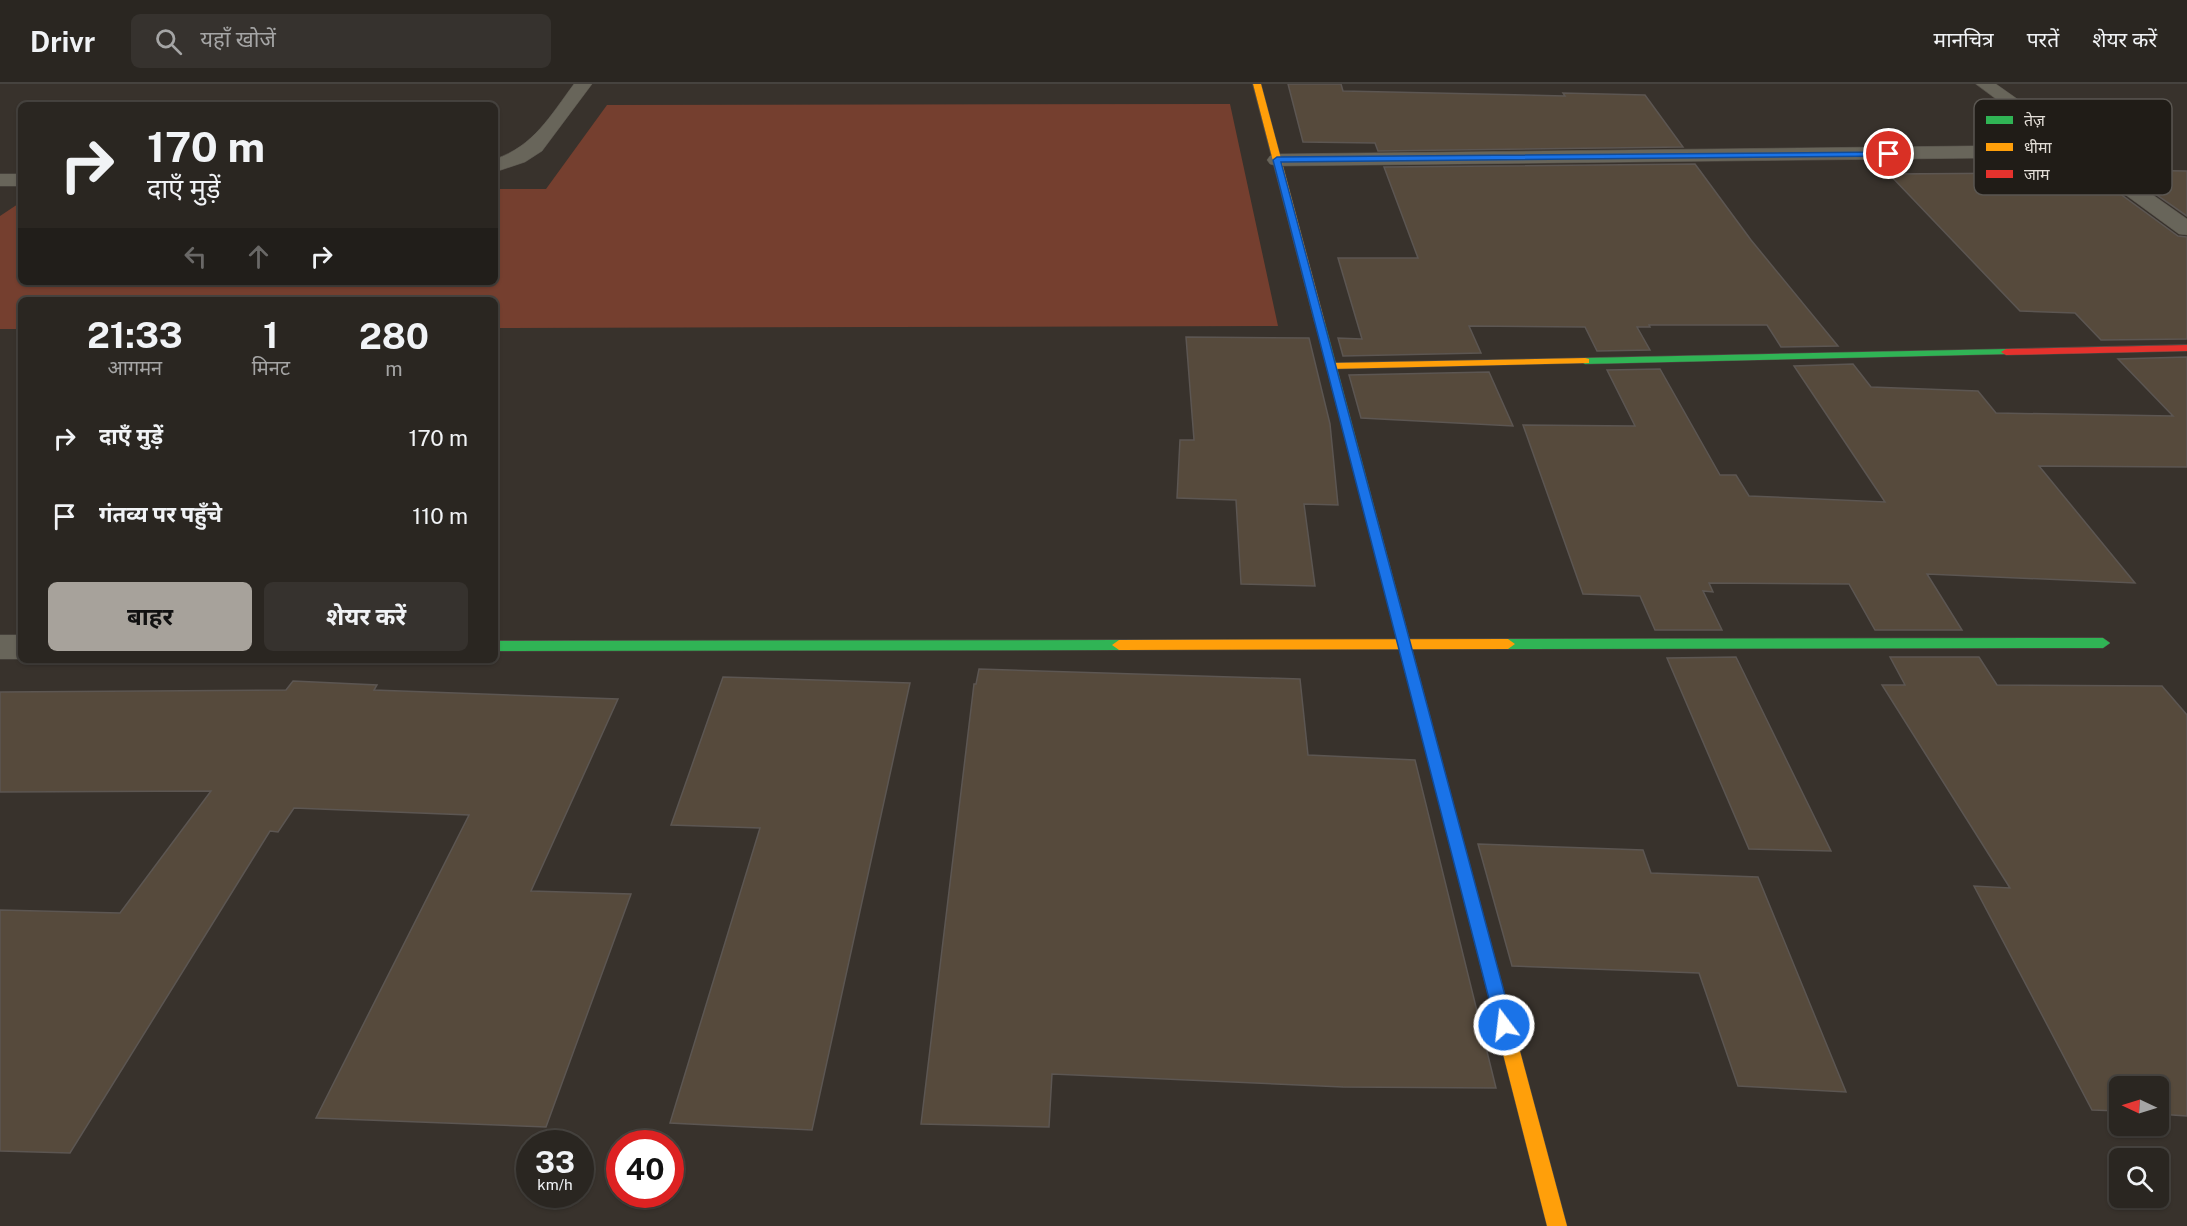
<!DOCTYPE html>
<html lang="hi">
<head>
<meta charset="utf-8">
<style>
  body { margin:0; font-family:"Public Sans","Noto Sans Devanagari",sans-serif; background:#36322e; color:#f1f3f6; height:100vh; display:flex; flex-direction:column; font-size:22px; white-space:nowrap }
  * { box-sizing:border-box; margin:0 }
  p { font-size:20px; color:#a5a5a5 }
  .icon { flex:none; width:33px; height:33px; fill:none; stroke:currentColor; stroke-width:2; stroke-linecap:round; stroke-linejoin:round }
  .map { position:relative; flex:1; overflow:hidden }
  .details { position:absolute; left:18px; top:213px; width:480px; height:366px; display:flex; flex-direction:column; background:#2a2621; border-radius:9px; box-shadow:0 2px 4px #0004,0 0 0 2px #46433f }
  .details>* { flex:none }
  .guide { position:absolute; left:18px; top:18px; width:480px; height:183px; border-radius:9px; box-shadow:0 2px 4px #0004,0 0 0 2px #46433f; background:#2a2621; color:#f1f3f6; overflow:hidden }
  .needle { width:39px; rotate:274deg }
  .tools { position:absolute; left:2109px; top:992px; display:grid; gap:12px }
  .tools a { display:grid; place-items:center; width:60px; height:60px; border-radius:9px; background:#2a2621; box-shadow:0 2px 4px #0004,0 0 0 2px #46433f; font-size:30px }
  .speed { position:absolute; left:516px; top:1046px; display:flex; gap:12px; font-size:30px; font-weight:700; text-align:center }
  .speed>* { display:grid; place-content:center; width:78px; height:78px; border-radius:50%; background:#2a2621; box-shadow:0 2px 4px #0004,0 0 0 2px #46433f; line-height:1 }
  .speed small { font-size:15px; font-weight:400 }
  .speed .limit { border:9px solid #d22; background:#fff; color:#111 }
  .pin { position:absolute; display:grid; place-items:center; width:51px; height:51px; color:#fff; margin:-26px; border:3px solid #fff; border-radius:50%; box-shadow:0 2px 6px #0007 }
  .me { position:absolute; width:66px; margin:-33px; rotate:345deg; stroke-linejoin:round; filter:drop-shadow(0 0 4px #0008) }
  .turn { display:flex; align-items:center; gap:21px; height:126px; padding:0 30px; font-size:27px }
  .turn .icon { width:78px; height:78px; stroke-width:2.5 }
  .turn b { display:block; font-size:42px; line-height:51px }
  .lanes { display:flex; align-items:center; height:57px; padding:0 30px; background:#0003; justify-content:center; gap:30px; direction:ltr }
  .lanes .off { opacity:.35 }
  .eta { display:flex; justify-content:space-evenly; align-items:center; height:102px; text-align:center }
  .eta b { font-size:36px; font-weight:700; line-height:42px }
  .button { display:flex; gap:12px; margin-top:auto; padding:12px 30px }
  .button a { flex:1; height:69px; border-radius:9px; background:#a7a29b; color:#111; font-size:24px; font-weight:700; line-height:69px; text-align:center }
  .button a+a { background:#36322e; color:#f1f3f6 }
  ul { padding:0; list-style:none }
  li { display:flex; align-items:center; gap:18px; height:78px; padding:0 30px }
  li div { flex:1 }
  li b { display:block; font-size:22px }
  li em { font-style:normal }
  header { display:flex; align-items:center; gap:36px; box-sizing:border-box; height:84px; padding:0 30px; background:#2a2621; border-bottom:2px solid #46433f }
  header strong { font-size:28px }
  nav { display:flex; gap:33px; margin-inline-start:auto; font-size:21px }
  .search { width:420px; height:54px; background:#36322e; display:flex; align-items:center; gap:15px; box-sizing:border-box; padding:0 21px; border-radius:9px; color:#a5a5a5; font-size:22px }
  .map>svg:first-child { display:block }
  .green { fill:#753f2f }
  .building { fill:#564a3c; stroke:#5c5652; stroke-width:1.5 }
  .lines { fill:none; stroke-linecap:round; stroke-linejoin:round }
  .street-casing { stroke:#534e48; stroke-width:1 }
  .fast-casing { stroke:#534e48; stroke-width:1 }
  .slow-casing { stroke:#534e48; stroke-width:1 }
  .jam-casing { stroke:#534e48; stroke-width:1 }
  .street { fill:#68655a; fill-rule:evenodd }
  .fast { fill:#30b455; fill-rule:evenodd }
  .slow { fill:#ff9f0a; fill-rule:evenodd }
  .jam { fill:#e5322d; fill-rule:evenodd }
  .route { fill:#1a73e8; stroke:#114b97; stroke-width:1.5 }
  .key { fill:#201c17; stroke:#5a5651; stroke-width:1.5 }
  .key-label { font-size:16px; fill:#e3ded7 }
</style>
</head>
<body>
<header>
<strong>Drivr</strong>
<div class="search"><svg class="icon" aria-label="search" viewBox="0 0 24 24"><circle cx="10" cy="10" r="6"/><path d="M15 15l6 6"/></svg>यहाँ खोजें</div>
<nav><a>मानचित्र</a><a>परतें</a><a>शेयर करें</a></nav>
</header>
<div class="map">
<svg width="2187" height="1142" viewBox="0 0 2187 1142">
  <rect width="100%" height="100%" fill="#38322c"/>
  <path class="green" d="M1230,20L1278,242L495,244V216H21V245H0V132L21,118V198H495V105H546L607,21Z"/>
  <path class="building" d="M1288,0H1341L1343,7L1565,12L1563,9L1645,11L1683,63L1378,67L1375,59L1303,58Z
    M1695,80L1751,156L1838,262L1781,263L1767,241H1649L1650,243H1637L1650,266L1597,267L1585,243L1469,242L1481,269L1343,272L1338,254L1362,255L1338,174H1418L1384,83Z
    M2041,84L2086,85L2178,152L2187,153V255L2101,256L2075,229L2020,227L1889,90L2047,89Z
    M2121,86L2187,87V132Z
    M1186,253L1309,254L1330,340L1338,421L1304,420L1315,502L1241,500L1236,416L1177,414L1180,356H1194Z
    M2187,273V383L2039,382L2135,499L1927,490L1962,546H1875L1849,500L1709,499L1713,508L1703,507L1722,546H1655L1640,512L1583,510L1523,341L1635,342L1607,286L1660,285L1720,391H1736L1749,412L1885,418L1794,282L1853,280L1871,303L1978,307L1996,329L2173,332L2118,275Z
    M1489,288L1513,342L1361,334L1349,291Z
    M1736,573L1831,767L1749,765L1667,574Z
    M1890,573H1979L1997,601L2162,602L2187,631V1032L2158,1030V1002H2120V1027L2092,1026L1974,802L2010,804L1882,601H1905Z
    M979,585L1300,595L1308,671L1415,676L1496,1004L1343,1003L1052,990L1049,1043L921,1040L974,600H976Z
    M723,593L910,599L812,1046L670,1039L760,744L671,741Z
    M293,597L377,601L374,606L618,615L531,807L631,810L546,1043L316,1034L469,731L294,724L278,748L270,747L70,1069L0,1067V826L120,829L211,707L0,708V608L286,606Z
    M1478,760L1643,766L1651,789L1758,793L1846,1008L1738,1002L1699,889L1512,882Z"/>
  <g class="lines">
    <g class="street-casing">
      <path id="street" d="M574,0H592L542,67L525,78L495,88V75C534,62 550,32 574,0Z
        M1976,0H1996L2187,135V151L2179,150L2074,73L1277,82L1270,80L1267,76L1270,72L1277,70L2058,61Z
        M0,90H21V102H0Z
        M0,551H21V575H0Z"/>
    </g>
    <g class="fast-casing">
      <path id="fast" d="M1320,236L1325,239L1446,692L1444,696L1439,698L1434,696L1432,692L1315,239Z
        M2006,265L2010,266V270L1585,280L1580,277L1585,274Z
        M2103,554L2110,559L2103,564L1508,565L1501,560L1508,555Z
        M1119,556L1126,561L1119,566L495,567V557Z"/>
    </g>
    <g class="slow-casing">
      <path id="slow" d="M1253,0H1261L1325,239L1323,241L1315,239Z
        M1585,274L1589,275V279L1331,285L1326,282L1331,279Z
        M1508,555L1515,560L1508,565L1119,566L1112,561L1119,556Z
        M1439,686L1444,688L1446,692L1567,1142H1547L1432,692L1434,688Z"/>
    </g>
    <g class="jam-casing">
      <path id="jam" d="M2187,261V267L2006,271L2001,268L2006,265Z"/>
    </g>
    <use href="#street" class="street"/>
    <use href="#fast" class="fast"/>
    <use href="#slow" class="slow"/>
    <use href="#jam" class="jam"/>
  </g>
  <path class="route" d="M1889,68H1892V72L1281,78L1513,941L1510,946L1504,949L1497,946L1273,76L1277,73Z"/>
  <rect x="1974" y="15" width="198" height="96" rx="9" class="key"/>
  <rect x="1986" y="32" width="27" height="8" fill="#30b455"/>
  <rect x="1986" y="59" width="27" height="8" fill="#ff9f0a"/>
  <rect x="1986" y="86" width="27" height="8" fill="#e5322d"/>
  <g class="key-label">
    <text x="2024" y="42">तेज़</text>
    <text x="2024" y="69">धीमा</text>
    <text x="2024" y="96">जाम</text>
  </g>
</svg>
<div class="tools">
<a><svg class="needle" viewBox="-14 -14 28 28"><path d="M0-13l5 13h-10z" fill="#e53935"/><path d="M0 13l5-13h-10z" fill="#a5a5a5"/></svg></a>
<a><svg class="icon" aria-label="search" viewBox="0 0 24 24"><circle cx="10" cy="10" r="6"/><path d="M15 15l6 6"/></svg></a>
</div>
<div class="speed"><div>33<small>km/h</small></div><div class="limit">40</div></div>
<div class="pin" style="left:1889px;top:70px;background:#d93025"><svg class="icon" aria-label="arrive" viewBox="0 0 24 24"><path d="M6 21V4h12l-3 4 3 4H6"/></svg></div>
<svg class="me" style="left:1504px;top:941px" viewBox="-20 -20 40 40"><circle r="17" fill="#1a73e8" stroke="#fff" stroke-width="3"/><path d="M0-11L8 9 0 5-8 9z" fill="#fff"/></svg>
<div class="guide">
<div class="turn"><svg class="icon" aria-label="right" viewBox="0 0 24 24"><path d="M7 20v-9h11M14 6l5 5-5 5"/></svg><div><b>170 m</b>दाएँ मुड़ें</div></div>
<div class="lanes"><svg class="icon off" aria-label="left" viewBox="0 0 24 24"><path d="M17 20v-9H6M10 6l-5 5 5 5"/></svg><svg class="icon off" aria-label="ahead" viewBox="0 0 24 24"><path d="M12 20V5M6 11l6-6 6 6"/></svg><svg class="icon" aria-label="right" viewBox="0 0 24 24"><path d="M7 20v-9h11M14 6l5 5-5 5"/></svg></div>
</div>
<section class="details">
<div class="eta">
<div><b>21:33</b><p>आगमन</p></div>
<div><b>1</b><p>मिनट</p></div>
<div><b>280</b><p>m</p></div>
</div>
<ul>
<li><svg class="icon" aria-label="right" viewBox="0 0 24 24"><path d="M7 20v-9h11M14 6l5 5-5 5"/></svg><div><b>दाएँ मुड़ें</b></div><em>170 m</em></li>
<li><svg class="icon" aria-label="arrive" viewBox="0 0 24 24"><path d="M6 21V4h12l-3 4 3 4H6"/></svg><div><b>गंतव्य पर पहुँचे</b></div><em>110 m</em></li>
</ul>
<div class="button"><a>बाहर</a><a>शेयर करें</a></div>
</section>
</div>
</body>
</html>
